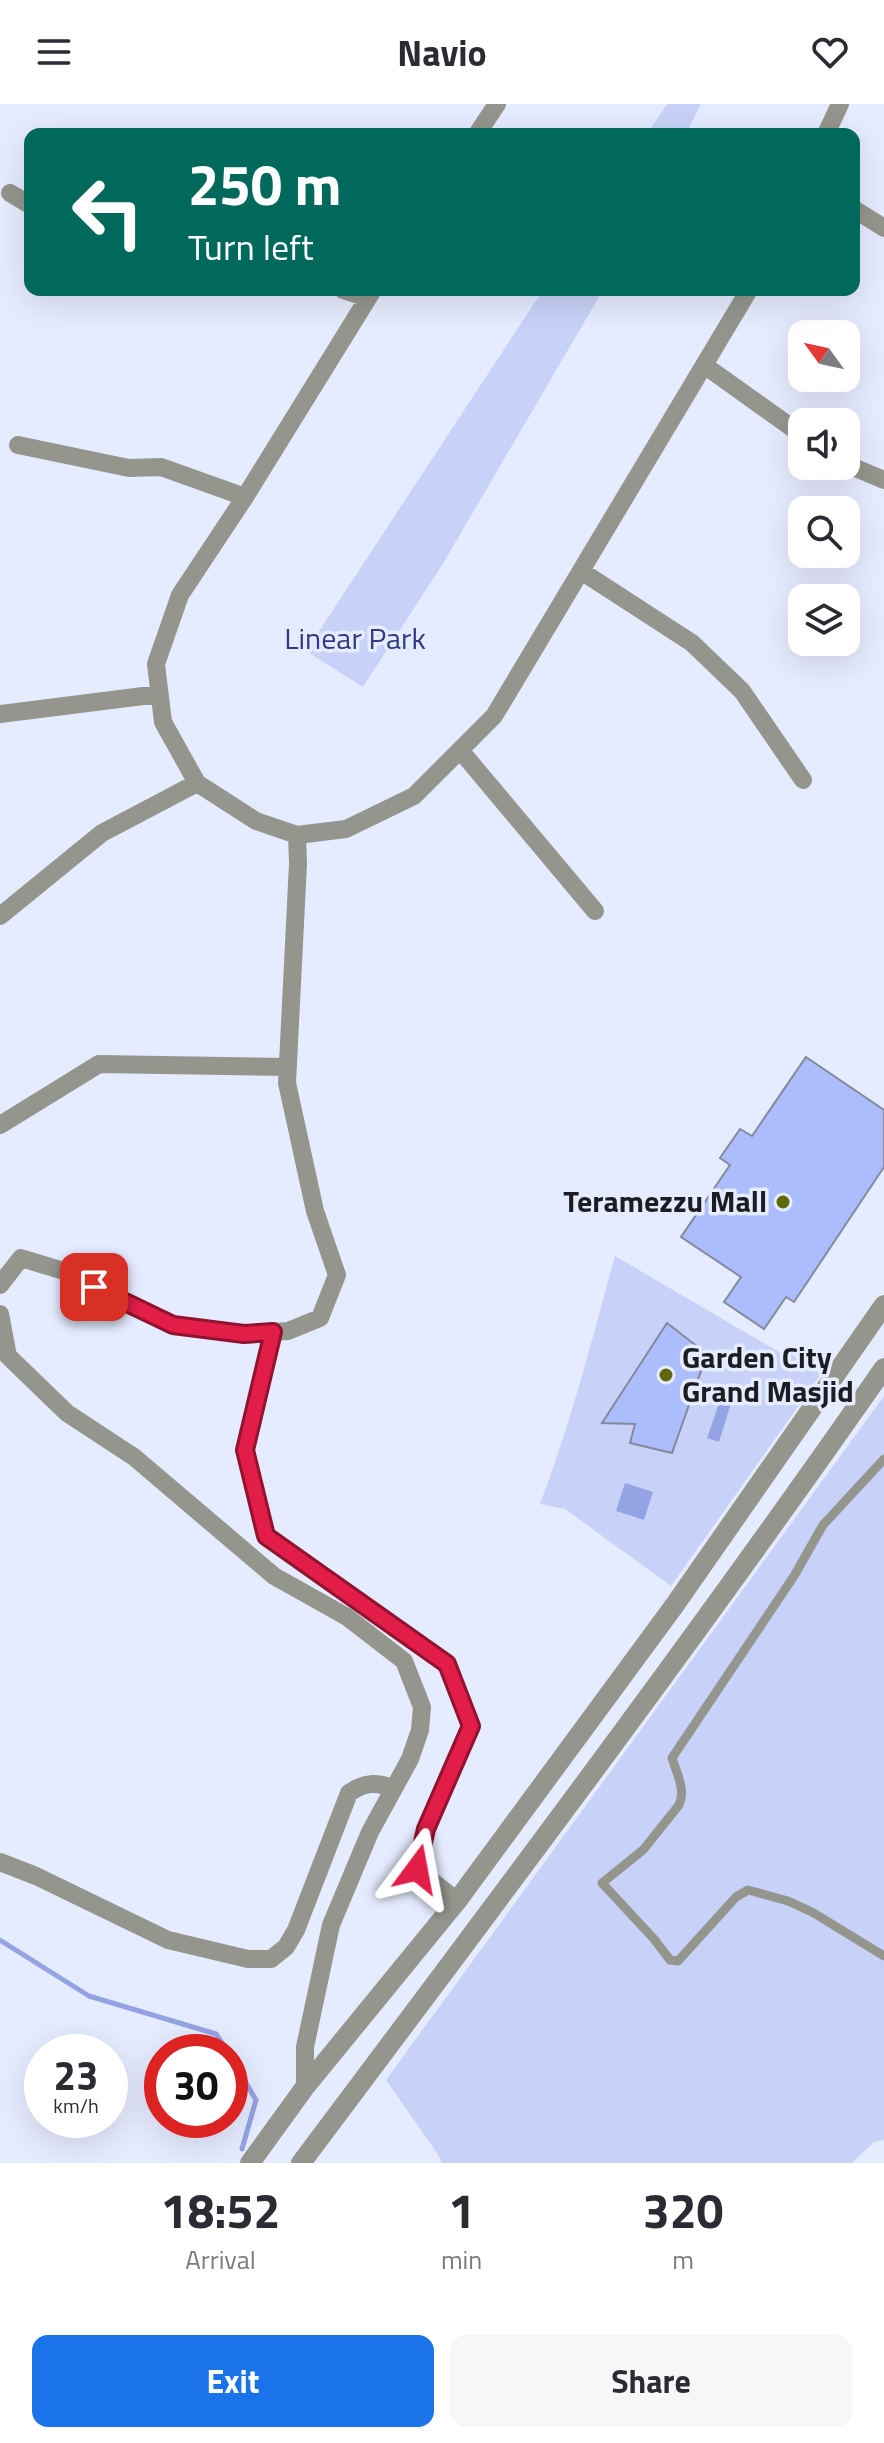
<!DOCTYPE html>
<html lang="en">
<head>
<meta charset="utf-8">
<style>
  body { margin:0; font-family:"Titillium Web",sans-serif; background:#f7f7f7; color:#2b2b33; height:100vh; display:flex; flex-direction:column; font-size:30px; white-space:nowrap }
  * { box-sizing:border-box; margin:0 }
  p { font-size:26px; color:#7c7c81 }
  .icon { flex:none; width:44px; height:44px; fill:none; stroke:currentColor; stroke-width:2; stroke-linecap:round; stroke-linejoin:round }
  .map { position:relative; height:2059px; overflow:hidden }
  .drawer { display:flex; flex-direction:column; background:#fff; flex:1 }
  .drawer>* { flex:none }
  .top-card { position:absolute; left:24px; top:24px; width:836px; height:168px; border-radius:16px; box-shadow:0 8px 32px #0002; background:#00695c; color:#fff; overflow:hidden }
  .needle { width:52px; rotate:303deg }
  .tools { position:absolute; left:788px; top:216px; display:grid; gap:16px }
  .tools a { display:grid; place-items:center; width:72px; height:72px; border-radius:16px; background:#fff; box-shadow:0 8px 32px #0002; font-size:40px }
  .speed { position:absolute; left:24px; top:1930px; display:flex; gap:16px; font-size:40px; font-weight:700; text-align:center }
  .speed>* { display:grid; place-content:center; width:104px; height:104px; border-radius:50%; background:#fff; box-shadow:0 8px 32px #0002; line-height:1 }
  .speed small { font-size:20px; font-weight:400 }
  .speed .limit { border:12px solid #d22; background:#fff; color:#111 }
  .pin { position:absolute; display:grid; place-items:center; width:68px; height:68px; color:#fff; margin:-34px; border-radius:16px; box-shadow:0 4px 12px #0006 }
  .me { position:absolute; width:88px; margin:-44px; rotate:13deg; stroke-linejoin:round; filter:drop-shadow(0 0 6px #0008) }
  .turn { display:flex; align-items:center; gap:28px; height:168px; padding:0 32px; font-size:36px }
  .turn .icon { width:104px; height:104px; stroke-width:2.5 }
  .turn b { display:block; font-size:56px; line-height:68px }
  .eta { display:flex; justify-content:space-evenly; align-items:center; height:136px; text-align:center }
  .eta b { font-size:48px; font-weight:700; line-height:56px }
  .cta { display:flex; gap:16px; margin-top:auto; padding:16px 32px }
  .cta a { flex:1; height:92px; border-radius:16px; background:#1a73e8; color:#fff; font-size:32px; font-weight:700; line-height:92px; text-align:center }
  .cta a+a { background:#f7f7f7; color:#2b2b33 }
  header { display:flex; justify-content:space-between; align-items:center; height:104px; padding:0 32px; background:#fff; font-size:36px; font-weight:700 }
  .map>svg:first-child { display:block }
  .green { fill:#c8d2f8 }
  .water { fill:#94a3e3 }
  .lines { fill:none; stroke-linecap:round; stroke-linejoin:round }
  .stream { stroke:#94a3e3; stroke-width:5 }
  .building { fill:#acbdfe; stroke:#84899b; stroke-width:2 }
  .service { stroke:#94968d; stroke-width:9 }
  .minor { stroke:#94968d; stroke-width:18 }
  .tertiary { stroke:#94968d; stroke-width:20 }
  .route-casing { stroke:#92132f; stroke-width:20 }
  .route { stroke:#e11d48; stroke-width:14 }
  .poi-dot { fill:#616809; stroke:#e6ecff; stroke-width:3 }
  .labels { text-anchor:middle; stroke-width:7; stroke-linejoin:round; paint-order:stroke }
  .park-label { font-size:30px; fill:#303a85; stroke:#e6ecff }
  .poi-label { font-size:30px; font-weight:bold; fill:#1b1d23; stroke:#e6ecff; text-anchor:end }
</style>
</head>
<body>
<header><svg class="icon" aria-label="menu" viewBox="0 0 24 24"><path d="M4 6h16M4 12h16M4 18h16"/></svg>Navio<svg class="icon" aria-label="heart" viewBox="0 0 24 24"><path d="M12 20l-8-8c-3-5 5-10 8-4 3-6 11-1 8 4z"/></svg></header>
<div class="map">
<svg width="884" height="2059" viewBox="0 0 884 2059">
  <rect width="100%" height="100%" fill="#e6ecff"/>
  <path class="green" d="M667,0H701L686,30H647Z
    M543,186H603L444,458L363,583L306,547Z
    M615,1152L784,1251L787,1247L821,1270L671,1482L565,1405L540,1400C571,1319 592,1235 615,1152Z
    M884,1292V2036L874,2038L852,2059H442L437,2049L386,1976Z"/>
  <path class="water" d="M721,1294L732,1296L719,1338L707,1334Z
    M625,1379L653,1388L644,1416L616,1407Z"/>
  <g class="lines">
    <path class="stream" d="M0,1836L89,1892L216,1930L228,1948
      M230,1952L256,1996L242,2045"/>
  </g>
  <path class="building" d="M806,953L884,1006V1063L794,1198L786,1193L764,1225L724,1198L741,1173L681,1133L730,1061L720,1054L740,1025L752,1032Z
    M667,1219L707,1250L672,1349L630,1339L635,1320L602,1319Z"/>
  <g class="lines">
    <path class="service" d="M884,1355L823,1421L794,1472L672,1654C677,1670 686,1686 679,1701L643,1746L602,1779L654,1835L670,1856L678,1857L736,1793L748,1786L788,1797L812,1808L884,1852"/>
    <path class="minor" d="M477,30L497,0
      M826,30L840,0
      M10,89L30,101
      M854,105L884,124
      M343,186L368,194
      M704,261L802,331
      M18,341L129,364L161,363L245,393
      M846,360L884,376
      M581,467L692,539L742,587L803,676
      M0,610L159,590
      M460,646L595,807
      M297,731L256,717L197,679L163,618L156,560L180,491L245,393L373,186
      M0,812L102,729L197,679
      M0,1021L99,960L288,963
      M0,1181L21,1154L67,1168L122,1198L173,1221L244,1230L288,1227L320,1214L337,1171L315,1107L287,979L298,760L297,731L346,725L414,692L494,612L749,186
      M0,1210L8,1252L67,1309L134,1353L274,1472L347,1513L404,1557L422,1603L420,1626L410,1655L370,1728L331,1821L305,1943V1983
      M273,1228L245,1346L266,1432L447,1560L471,1622L426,1725L417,1765L457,1797
      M0,1758L36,1772L168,1836L248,1855H271L286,1843L296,1826L349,1689C365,1678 375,1678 394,1684"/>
    <path class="tertiary" d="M250,2059L305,1983L457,1797L674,1502L884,1201
      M301,2059C498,1796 696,1534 884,1264"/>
  </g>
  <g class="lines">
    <g class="route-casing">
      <path id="route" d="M94,1183L173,1221L244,1230L273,1228L245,1346L266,1432L447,1560L471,1622L426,1725L417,1765"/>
    </g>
    <use href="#route" class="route"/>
  </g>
  <g class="poi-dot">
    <circle cx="783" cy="1098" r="8"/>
    <circle cx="666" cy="1271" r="8"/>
  </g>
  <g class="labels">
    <g class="park-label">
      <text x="355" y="545">Linear Park</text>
    </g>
    <g class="poi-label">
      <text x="767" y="1108">Teramezzu Mall</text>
      <text x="682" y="1264" text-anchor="start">Garden City<tspan x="682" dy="34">Grand Masjid</tspan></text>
    </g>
  </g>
</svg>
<div class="tools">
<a><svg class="needle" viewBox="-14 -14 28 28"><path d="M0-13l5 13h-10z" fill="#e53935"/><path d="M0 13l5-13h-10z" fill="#7c7c81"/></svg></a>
<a><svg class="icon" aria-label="sound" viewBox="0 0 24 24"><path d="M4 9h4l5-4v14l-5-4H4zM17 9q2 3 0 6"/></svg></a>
<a><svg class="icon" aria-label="search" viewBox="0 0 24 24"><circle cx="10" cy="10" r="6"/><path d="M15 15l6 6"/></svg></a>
<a><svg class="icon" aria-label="layers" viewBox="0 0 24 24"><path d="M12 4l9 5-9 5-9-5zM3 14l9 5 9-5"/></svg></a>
</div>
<div class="speed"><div>23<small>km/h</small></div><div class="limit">30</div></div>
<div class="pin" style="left:94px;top:1183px;background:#d93025"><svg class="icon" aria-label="arrive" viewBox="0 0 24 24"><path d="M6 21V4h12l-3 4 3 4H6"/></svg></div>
<svg class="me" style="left:417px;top:1765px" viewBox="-20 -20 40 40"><path d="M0-17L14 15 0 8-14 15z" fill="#e11d48" stroke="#fff" stroke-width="4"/></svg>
<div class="top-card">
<div class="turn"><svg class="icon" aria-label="left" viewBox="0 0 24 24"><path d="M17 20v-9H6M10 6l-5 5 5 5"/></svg><div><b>250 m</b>Turn left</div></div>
</div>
</div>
<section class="drawer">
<div class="eta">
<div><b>18:52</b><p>Arrival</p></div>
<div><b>1</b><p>min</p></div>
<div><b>320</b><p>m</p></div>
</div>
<div class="cta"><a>Exit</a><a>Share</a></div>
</section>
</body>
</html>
